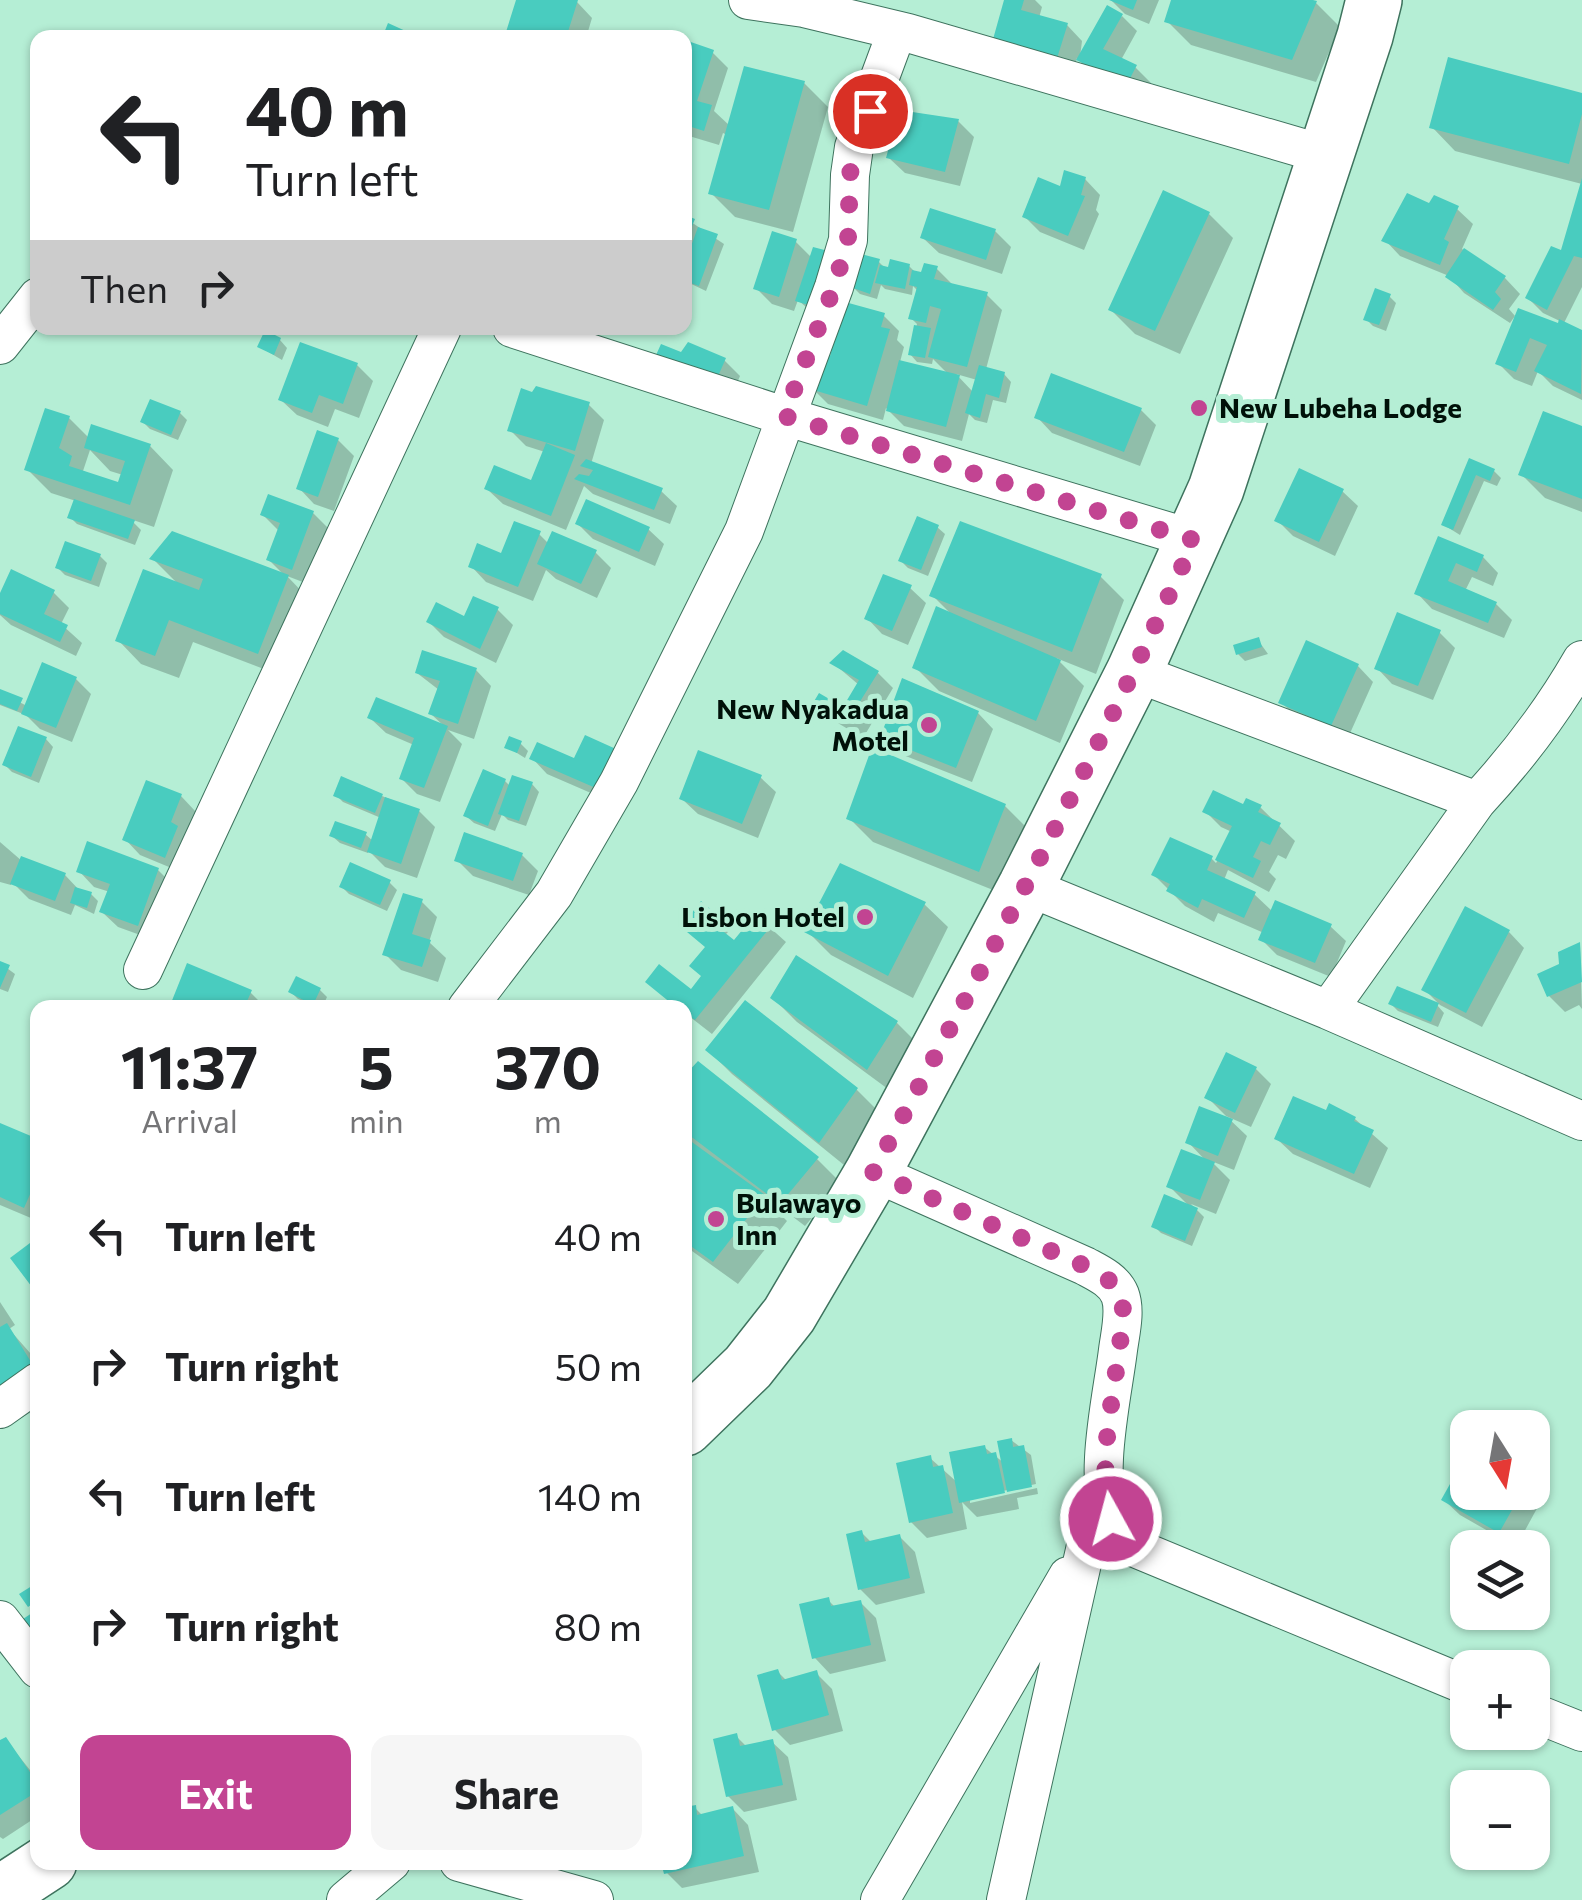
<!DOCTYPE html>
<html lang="en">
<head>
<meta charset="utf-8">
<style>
  body { margin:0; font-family:Commissioner,sans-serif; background:#f6f6f6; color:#202124; height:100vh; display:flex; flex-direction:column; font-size:38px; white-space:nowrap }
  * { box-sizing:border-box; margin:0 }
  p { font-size:32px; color:#757577 }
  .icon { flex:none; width:55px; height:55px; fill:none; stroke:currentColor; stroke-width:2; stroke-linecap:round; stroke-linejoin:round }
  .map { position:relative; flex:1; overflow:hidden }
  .side { position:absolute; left:30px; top:1000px; width:662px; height:870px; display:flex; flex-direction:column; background:#fff; border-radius:20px; box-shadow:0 2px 8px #0004 }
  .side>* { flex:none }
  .guide { position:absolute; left:30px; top:30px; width:662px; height:305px; border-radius:20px; box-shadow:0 2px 8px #0004; background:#fff; color:#202124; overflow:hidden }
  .needle { width:65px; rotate:169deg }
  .tools { position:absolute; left:1450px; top:1410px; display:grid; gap:20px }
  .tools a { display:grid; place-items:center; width:100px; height:100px; border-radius:20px; background:#fff; box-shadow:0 2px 8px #0004; font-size:50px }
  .pin { position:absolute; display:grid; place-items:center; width:85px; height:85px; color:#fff; margin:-42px; border:5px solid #fff; border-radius:50%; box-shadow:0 2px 10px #0007 }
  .me { position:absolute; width:110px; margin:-55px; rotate:353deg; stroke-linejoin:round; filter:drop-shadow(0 0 8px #0008) }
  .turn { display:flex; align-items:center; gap:35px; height:210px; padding:0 50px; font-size:45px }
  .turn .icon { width:130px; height:130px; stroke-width:2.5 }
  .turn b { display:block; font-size:70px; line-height:85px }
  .then { display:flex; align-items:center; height:95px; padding:0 50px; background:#0003; gap:20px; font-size:38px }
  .eta { display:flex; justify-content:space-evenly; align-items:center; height:170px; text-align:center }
  .eta b { font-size:60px; font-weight:700; line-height:70px }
  .cta { display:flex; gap:20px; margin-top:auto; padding:20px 50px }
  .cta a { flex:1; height:115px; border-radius:20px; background:#c24492; color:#fff; font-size:40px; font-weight:700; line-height:115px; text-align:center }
  .cta a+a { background:#f6f6f6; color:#202124 }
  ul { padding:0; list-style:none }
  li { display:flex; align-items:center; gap:30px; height:130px; padding:0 50px }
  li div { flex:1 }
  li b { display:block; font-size:38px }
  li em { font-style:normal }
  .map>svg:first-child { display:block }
  .shadow { fill:#0003; fill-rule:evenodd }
  .building { fill:#49ccbf }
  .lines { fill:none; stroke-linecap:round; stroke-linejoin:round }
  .minor-casing { stroke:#3e735e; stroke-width:40 }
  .secondary-casing { stroke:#3e735e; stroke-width:58 }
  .minor { stroke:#fff; stroke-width:38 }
  .secondary { stroke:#fff; stroke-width:55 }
  .route { stroke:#c24492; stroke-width:18; stroke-dasharray:0 32.4 }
  .poi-dot { fill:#c24492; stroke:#b5eed5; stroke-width:4 }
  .labels { text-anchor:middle; stroke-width:10; stroke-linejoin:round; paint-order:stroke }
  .poi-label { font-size:28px; font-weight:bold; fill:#001109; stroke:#b5eed5; text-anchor:start }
</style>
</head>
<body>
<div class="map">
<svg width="1582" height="1900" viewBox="0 0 1582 1900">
  <rect width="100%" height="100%" fill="#b5eed5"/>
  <path class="shadow" d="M519,0L577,2L592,18L586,38H515L509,31Z
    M1007,0H1035L1042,7L1039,18L1067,25L1082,41L1080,57L1122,16L1137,31L1121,60L1135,67L1151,83L1143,98L1094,75L1077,58L1070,83Z
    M1111,0H1159L1149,24L1125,14Z
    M1173,0H1304L1316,3L1340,27L1316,82L1191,45L1167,21Z
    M685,43L712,52L728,68L714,111L730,126L804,83L828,107L793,232L735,217L711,193L727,135L723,133L719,145L689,136L685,148Z
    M1582,96V287L1564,323L1543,313L1528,298L1563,254L1582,184L1455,151L1432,127Z
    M958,121L974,137L960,186L905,173L889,158Z
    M1085,179L1100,195L1096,210L1099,214L1084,250L1040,232L1025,217L1061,189Z
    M1431,207L1457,209L1473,224L1462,249L1505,278L1520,294L1509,309L1515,316L1510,323L1464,293L1449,276L1400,256L1385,240Z
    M1209,214L1233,238L1180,354L1135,334L1111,310Z
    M685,218L724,244L706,291L685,281L689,260L685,259Z
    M995,231L1011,247L1002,274L939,253L923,238Z
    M796,242L812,258L825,313L806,307L798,300L794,311L772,304L756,288Z
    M879,262L889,272L909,266L917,274L937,269L952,284L986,294L1002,310L986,369L1004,374L1011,382L1006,403L993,400L987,423L975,420L969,414L962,441L904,426L886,408L883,420L828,404L812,388L831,359L883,315L899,331L897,340L904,347L900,362L949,375L933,359L932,364L917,362L910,354L917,324L911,318L918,291L913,286L912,295L885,289L881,285L877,299L860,294L853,287ZM956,374L977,380L973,392Z
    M1389,296L1396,303L1386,331L1373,326L1366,319Z
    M1520,311L1582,333V400L1553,386L1538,371L1532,386L1514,379L1498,363Z
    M280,340L287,348L282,360L260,347Z
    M682,355L724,360L740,376L728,404Z
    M357,365L373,381L359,418L335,409L328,427L297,415L281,400Z
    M588,404L604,420L591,464L661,491L677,506L670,524L593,494L584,486L566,530L503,504L487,489L533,483L545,452L526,446L510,430Z
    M1141,410L1156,425L1140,466L1052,433L1037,417Z
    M180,413L187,420L178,440L150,429L143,422Z
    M69,418L89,438L150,446L173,470L154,527L130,519L141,530L135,545L77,524L70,517L76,501L51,493L27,469ZM90,450L110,471L123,475L119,485L83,471Z
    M1582,429V512L1545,498L1521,474Z
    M338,440L354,456L334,511L314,504L299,488Z
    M1470,462L1494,471L1501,478L1497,486L1484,481L1460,535L1444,525Z
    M1342,491L1358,506L1335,556L1293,536L1277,520Z
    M313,513L329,529L308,584L287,576L311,601L282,676L193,642L179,678L141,664L118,640L178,584L152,558L285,576L269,560L280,532L263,515Z
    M578,524L648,529L664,544L655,566L593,539Z
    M937,527L945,534L928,576L908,568L901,561Z
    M539,534L549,544L595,552L611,568L597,598L556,579L546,570L533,601L486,582L471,566L503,556Z
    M1439,539L1483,557L1498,573L1493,586L1472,577L1465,591L1496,604L1512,620L1504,638L1432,609L1417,593Z
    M100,556L107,563L99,587L65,575L58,568Z
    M1100,576L1124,600L1096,674L1056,658L1084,686L1060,743L939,691L915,667L953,616L932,595Z
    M910,588L926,603L908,645L882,634L867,618Z
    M53,592L69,608L61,624L82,643L76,656L11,625L0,615V599Z
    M497,609L513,625L496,663L444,637L429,622L466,619Z
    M1439,632L1455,648L1433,700L1392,684L1377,668Z
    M1258,640L1268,654L1245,661L1238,654Z
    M833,663L878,673L893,688L863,738L831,719L816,703L844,711L859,685Z
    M1358,666L1373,682L1347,740L1297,718L1281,702Z
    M476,670L491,686L474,739L448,730L462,744L440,802L417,794L402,779L414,745L386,733L370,718L445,727L431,714L439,690L417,673Z
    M76,679L91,694L72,742L40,729L26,715L0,705V692L27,706Z
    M978,713L993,729L972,782L898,753L883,738Z
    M46,739L53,747L39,783L12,772L5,765Z
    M520,743L528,751L525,758L507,747Z
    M532,758L576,762L614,803L547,774Z
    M760,777L776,792L758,838L698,814L682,799Z
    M505,781L511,787L532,784L539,792L526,826L508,820L502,814L495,831L474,823L466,816Z
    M336,795L382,796L419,811L435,827L417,878L385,867L369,851L368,853L340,843L332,836L365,834L373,841L381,818L343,802Z
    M181,796L196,812L181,872L140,855L125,839Z
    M1005,806L1029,830L1003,894L873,842L849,818Z
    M1260,807L1295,841L1286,859L1278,855L1269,872L1276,879L1269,892L1228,870L1224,880L1254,894L1273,912L1330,926L1346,941L1331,977L1277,955L1261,939L1264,933L1218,913L1214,922L1185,906L1154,875L1211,858L1216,863L1232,832L1221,827L1205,811Z
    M0,842L22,861L65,875L81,892L91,894L98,901L94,914L75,905L71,915L29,899L12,882L11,885L0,882Z
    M522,855L538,871L529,895L473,876L457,860Z
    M352,865L390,883L397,890L387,911L349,894L342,887Z
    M158,870L174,886L154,940L118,927L102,912L110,892L94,887L79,871Z
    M421,901L437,917L429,942L446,958L438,982L401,970L385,954Z
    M924,904L948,927L913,998L831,955L807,931Z
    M701,905L729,931L724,936L734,944L757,916L786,942L712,1034L685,1013L691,993L703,977L707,948L684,927Z
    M1509,932L1524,948L1482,1027L1440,1005L1424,989Z
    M1580,945L1582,1009L1579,1005L1565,1012L1549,996L1562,966Z
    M797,959L897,1023L921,1047L892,1092L797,1022L773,998Z
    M0,963L15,974L8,992L0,989Z
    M320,990L327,997L322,1008L298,999L291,992Z
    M250,992L266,1008H172Z
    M1391,1004L1437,1005L1444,1013L1438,1027L1398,1011Z
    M708,1050L856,1089L880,1113L844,1165L732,1074Z
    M1256,1069L1271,1084L1251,1127L1226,1116L1247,1136L1234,1170L1211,1161L1230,1180L1216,1214L1191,1204L1204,1217L1192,1246L1161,1233L1154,1226L1190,1207L1169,1186L1207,1162L1188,1142L1230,1120L1207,1097Z
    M685,1079L817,1159L841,1183L805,1226L772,1201L770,1204L787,1221L738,1284L685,1246V1140H690L685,1135Z
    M1327,1113L1355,1119L1388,1148L1370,1188L1293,1154L1277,1139Z
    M0,1126L38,1141V1221L0,1205Z
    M0,1302L15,1325L9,1329L38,1362V1408L11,1424L0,1413Z
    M1011,1440L1031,1455L1036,1484L970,1498V1503L1037,1488L1038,1494L1017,1498L1019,1509L977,1517L962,1502L967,1529L927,1538L911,1522L930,1458L958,1483L984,1447L1004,1463Z
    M1468,1492H1532L1541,1501L1516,1547L1460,1515L1444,1500Z
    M862,1533L872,1543L899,1536L915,1552L925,1593L876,1605L860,1589Z
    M35,1587L38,1590V1654L26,1639L37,1612L30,1605Z
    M828,1600L836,1608L860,1602L876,1618L886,1661L830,1674L815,1658Z
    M778,1672L787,1681L816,1673L832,1689L843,1731L790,1745L774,1729Z
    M736,1736L747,1747L772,1742L788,1757L797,1800L744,1812L728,1796Z
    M6,1740L38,1780V1816L3,1839L0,1837V1743Z
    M695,1808L703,1816L733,1809L748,1825L759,1872L682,1888L666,1872L685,1862V1810Z"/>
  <path class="building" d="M516,0H578L566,38H524L506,32Z
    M1004,0H1024L1021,10L1068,23L1054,68L990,50Z
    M1109,0H1137L1133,10Z
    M1171,0H1313L1317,1L1292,60L1164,22Z
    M1107,5L1123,14L1103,49L1137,65L1127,84L1076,60Z
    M388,23L410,33L408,38H382Z
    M685,40L714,50L697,101L712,105L704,131L685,125Z
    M1448,57L1582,93V114L1569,164L1429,128Z
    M744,66L805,81L769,210L708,194Z
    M899,110L959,119L945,172L886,158Z
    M1064,170L1086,177L1081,195L1085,196L1068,236L1022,217L1038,177L1060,186Z
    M1582,178V258L1574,256L1547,310L1525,298L1551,246L1561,250Z
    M1163,190L1210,212L1155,331L1108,310Z
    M1407,193L1429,203L1434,195L1459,206L1444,239L1449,242L1440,265L1381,241Z
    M930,208L996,229L986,260L920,238Z
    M685,215L695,219L685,243Z
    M698,227L718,234L699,286L685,281V263Z
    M772,231L797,239L779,297L753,289Z
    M813,247L836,253L818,308L795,301Z
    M1464,248L1506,276L1495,292L1501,299L1493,310L1445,277Z
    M861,254L880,259L870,294L850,287Z
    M890,259L910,264L905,289L875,283L880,265L888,267Z
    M924,263L938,266L934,279L988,292L967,367L928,357L941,309L930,306L926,323L908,319L917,287L909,285L912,270L921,272Z
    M1375,288L1391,294L1379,325L1363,320Z
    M845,302L885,313L881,327L890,329L867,406L810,389L820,353L830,356Z
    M1518,308L1558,323L1559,319L1582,330L1581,394L1534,371L1547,345L1530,338L1516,372L1495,364Z
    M914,325L931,328L925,358L908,355Z
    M265,330L281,338L274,355L257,347Z
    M300,342L358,363L343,404L319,395L312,413L278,400Z
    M688,342L726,358L712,390L652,364L661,344L681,352Z
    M899,360L960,375L946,427L886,411Z
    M979,365L1005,372L999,398L986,394L980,418L965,413Z
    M1051,373L1142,408L1124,452L1034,418Z
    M536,386L590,402L575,451L507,431L521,388L532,392Z
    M150,399L181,411L171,435L140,422Z
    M45,408L70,416L59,448L72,456L69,466L118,482L125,461L84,448L91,424L151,444L130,505L24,470Z
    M1543,411L1582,426V499L1518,475Z
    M317,430L339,438L318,497L296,489Z
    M546,443L575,455L551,516L484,489L494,465L531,480Z
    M1469,458L1495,469L1490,481L1476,475L1453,530L1441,525Z
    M586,459L663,488L654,510L574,479L579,474L589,476L593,470L580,466Z
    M1299,468L1344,489L1319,542L1274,521Z
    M268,494L314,511L292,570L266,560L280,523L260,515Z
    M74,499L135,520L128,539L67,518Z
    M586,499L650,527L639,552L575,524Z
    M917,516L939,525L921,570L898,561Z
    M514,521L541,531L518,587L468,567L477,543L501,553Z
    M960,521L1102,574L1072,652L929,596Z
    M172,531L289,575L258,654L169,620L155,656L115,641L143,569L199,590L203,579L149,559Z
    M552,531L597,550L581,584L537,564Z
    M1438,536L1484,555L1477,572L1456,563L1448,581L1497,602L1488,623L1414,594Z
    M65,541L101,554L91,581L55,568Z
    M11,569L55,590L44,614L68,625L60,642L0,614V593Z
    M883,574L912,585L892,631L864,619Z
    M473,596L499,607L480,649L426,622L436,602L464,616Z
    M936,606L1061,660L1036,721L912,668Z
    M1397,612L1441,630L1418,686L1374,669Z
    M1259,637L1262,647L1236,655L1233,645Z
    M1306,640L1359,664L1331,726L1278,703Z
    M422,650L477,668L458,724L428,714L440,681L415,673Z
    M843,650L879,671L846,724L813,703L819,693L843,707L859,680L829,663Z
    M42,662L77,677L56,728L21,714Z
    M902,678L979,711L956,768L880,738Z
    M0,689L23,698L17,711L0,704Z
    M376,697L448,726L424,788L399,779L414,738L367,718Z
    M18,726L47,737L31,777L2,765Z
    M585,735L616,749L598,789L529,759L537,742L574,758Z
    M509,736L522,741L517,753L504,748Z
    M872,747L1006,804L979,872L846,819Z
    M698,750L762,775L742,824L679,799Z
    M483,769L506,779L488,826L463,816Z
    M512,775L533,782L519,821L498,814Z
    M341,776L383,794L375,813L333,796Z
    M146,780L182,794L171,822L178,826L165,858L122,840Z
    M1213,790L1243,804L1246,798L1262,805L1258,812L1281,823L1270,845L1261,841L1253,857L1261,861L1253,878L1215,860L1232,826L1202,812Z
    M385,797L420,809L401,864L367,852Z
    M335,821L367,832L361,848L329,836Z
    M464,832L523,853L513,881L454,861Z
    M1170,837L1213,856L1207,870L1256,892L1244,918L1202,899L1198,908L1166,891L1170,884L1151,875Z
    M87,841L159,868L138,926L99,912L110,884L76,872Z
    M21,856L66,873L55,901L10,884Z
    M350,862L391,880L380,905L339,887Z
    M840,863L926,902L888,976L804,932Z
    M75,887L92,892L87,908L70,903Z
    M403,893L423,899L412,934L431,940L422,967L382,955Z
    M1275,900L1332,924L1315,963L1258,940Z
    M701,901L715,913L709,920L734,940L757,912L772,925L695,1020L685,1013V1008H677L645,982L659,964L691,989L701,976L689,966L705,947L681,927Z
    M1465,906L1510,930L1466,1013L1421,990Z
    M1580,942L1582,982L1547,997L1537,974L1559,964L1558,952Z
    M796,955L898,1021L867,1070L770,998Z
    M0,961L10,965L0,988Z
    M187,963L252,990L244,1008H169Z
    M296,976L321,988L313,1005L288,992Z
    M1397,986L1439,1003L1431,1022L1388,1004Z
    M745,1000L858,1088L819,1143L705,1050Z
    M1226,1052L1257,1067L1235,1113L1204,1098Z
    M698,1061L819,1157L780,1204L685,1132V1075Z
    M1293,1096L1326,1110L1329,1103L1356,1117L1354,1121L1374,1130L1354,1174L1274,1139Z
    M1199,1106L1233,1119L1218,1156L1185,1143Z
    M0,1123L38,1139V1176L24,1208L0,1197Z
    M685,1137L765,1195L713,1262L685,1242Z
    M1181,1149L1215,1162L1200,1200L1166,1187Z
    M1164,1194L1198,1208L1185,1241L1151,1227Z
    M30,1243L38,1254V1295L10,1258Z
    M7,1323L36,1370L0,1393V1327Z
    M1012,1438L1013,1447L1024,1445L1032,1487L1007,1492L997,1441Z
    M985,1445L987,1454L996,1452L1005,1493L959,1503L949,1452Z
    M1468,1452V1492H1522L1499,1533L1441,1500Z
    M931,1455L933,1467L943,1465L953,1513L909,1523L896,1463Z
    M862,1530L865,1542L900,1534L910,1578L858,1590L846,1534Z
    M35,1584L38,1600L28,1607L19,1594Z
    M829,1597L831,1606L861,1600L871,1645L812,1659L799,1604Z
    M38,1609V1632L24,1641L14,1625Z
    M778,1669L782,1680L817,1670L829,1715L772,1731L757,1675Z
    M737,1733L740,1746L773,1739L783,1785L726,1797L713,1739Z
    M6,1737L38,1784V1791L0,1815V1740Z
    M696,1805L697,1815L733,1806L744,1856L664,1874L661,1862H685V1807Z"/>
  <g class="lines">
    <g class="minor-casing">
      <path id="minor" d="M748,0L804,8L908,33L1326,155
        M512,328L784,416L1193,539
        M0,345L38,297
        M1134,672L1477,801C1518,757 1552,712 1582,660
        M1026,886L1328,1010L1582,1121
        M143,970L442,328
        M467,1008L554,894L619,782L744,531L834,287L848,240L850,175L854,147L897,31
        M1328,1010L1477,801
        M873,1172L1085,1266C1098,1273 1114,1280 1120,1295C1126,1311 1120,1334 1118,1350C1112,1399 1092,1480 1113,1527C1118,1537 1126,1542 1135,1548L1468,1686
        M0,1409L38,1382
        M0,1620L38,1669
        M1532,1712L1582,1732
        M459,1862L594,1900
        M346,1900L391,1862
        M880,1900L1068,1576
        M1006,1900L1099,1488"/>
    </g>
    <g class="secondary-casing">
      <path id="secondary" d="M685,1428L748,1367L789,1315L873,1172L1026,886L1134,672L1216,489L1365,36L1374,0
        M0,1894L49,1862"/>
    </g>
    <use href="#minor" class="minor"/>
    <use href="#secondary" class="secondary"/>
  </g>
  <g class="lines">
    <path class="route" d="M870,111L854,146L850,175L848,240L834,287L784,416L1194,540C1098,756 985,963 873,1172L1085,1266C1098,1273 1114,1280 1120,1295C1127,1313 1120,1339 1118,1357C1111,1411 1098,1466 1111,1519"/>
  </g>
  <g class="poi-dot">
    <circle cx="1199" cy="408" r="10"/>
    <circle cx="929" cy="725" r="10"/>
    <circle cx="865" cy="917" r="10"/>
    <circle cx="716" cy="1219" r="10"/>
  </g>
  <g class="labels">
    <g class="poi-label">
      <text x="1219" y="418">New Lubeha Lodge</text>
      <text x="909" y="719" text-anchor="end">New Nyakadua<tspan x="909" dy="32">Motel</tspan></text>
      <text x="845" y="927" text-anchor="end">Lisbon Hotel</text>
      <text x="736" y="1213">Bulawayo<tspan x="736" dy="32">Inn</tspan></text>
    </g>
  </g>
</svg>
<div class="tools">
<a><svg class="needle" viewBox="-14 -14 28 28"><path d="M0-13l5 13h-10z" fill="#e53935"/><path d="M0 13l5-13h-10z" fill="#757577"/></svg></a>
<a><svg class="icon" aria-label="layers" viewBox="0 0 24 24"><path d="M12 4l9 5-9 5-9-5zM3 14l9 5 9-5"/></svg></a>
<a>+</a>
<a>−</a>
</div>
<div class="pin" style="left:870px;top:111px;background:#d93025"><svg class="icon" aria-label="arrive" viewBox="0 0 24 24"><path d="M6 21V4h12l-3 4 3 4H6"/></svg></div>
<svg class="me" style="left:1111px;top:1519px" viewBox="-20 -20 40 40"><circle r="17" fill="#c24492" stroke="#fff" stroke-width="3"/><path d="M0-11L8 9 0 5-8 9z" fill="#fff"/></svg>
<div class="guide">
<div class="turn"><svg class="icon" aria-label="left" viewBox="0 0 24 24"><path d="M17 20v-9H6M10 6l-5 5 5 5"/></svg><div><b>40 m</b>Turn left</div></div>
<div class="then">Then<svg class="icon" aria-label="right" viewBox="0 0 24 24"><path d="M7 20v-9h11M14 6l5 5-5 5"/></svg></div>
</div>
<section class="side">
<div class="eta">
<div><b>11:37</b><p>Arrival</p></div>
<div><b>5</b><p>min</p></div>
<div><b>370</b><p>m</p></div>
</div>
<ul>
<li><svg class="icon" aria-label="left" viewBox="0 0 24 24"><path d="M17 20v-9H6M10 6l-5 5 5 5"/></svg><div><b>Turn left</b></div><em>40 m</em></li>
<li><svg class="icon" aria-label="right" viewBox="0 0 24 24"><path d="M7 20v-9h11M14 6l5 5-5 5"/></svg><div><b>Turn right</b></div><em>50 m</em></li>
<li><svg class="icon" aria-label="left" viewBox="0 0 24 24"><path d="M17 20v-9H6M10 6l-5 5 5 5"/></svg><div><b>Turn left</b></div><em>140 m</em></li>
<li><svg class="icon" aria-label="right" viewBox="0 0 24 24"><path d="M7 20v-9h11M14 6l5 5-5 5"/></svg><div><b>Turn right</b></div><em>80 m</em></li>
</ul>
<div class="cta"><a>Exit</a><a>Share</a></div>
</section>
</div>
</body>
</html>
